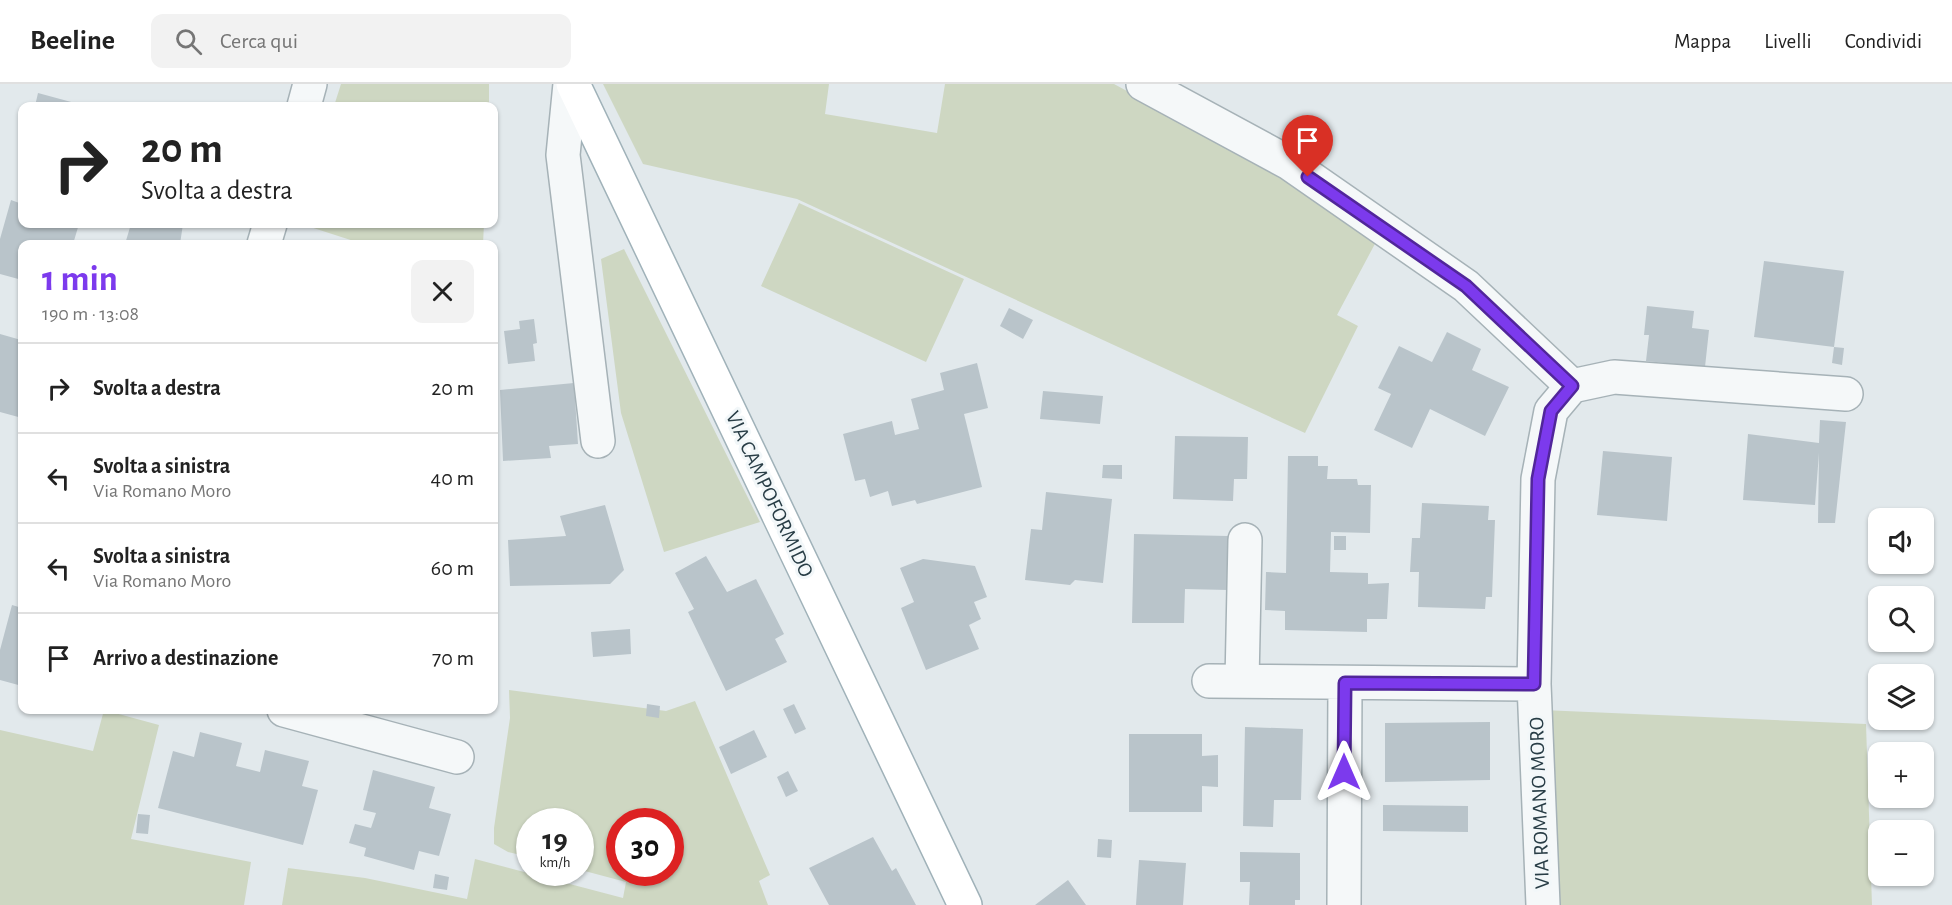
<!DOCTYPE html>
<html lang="it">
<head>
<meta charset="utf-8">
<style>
  body { margin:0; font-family:"Alegreya Sans",sans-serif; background:#f2f2f2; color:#222; height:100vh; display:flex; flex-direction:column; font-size:22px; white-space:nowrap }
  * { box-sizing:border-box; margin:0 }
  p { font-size:20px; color:#767676 }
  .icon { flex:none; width:33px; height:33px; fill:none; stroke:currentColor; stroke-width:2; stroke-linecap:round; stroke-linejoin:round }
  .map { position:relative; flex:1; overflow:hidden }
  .drawer { position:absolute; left:18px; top:156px; width:480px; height:474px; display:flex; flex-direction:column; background:#fff; border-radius:12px; box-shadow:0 2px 4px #0004 }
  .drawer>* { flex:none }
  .guide { position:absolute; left:18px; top:18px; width:480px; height:126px; border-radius:12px; box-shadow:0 2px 4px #0004; background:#fff; color:#222; overflow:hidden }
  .fabs { position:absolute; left:1868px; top:424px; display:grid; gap:12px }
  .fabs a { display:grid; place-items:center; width:66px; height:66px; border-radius:12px; background:#fff; box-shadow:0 2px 4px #0004; font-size:30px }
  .speed { position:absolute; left:516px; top:724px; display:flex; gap:12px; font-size:30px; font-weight:700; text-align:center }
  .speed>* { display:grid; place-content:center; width:78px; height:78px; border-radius:50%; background:#fff; box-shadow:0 2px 4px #0004; line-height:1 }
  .speed small { font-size:15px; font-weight:400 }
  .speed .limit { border:9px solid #d22; background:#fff; color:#111 }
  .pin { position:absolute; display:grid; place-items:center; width:51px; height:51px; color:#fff; margin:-62px -26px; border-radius:50% 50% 50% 0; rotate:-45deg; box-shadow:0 0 6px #0007 }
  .pin .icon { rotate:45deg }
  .me { position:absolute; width:66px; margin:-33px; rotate:0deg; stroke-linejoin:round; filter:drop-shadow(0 0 4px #0008) }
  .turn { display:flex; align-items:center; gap:21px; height:126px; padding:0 24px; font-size:27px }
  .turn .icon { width:78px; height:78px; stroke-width:2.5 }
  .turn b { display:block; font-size:42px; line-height:51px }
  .round { display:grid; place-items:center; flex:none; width:63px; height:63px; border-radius:12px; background:#f2f2f2 }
  .head { display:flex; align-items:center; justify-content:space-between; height:102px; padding:0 24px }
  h1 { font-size:36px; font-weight:600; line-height:45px; color:#7c3aed }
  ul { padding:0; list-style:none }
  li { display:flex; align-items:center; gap:18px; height:90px; padding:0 24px; border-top:2px solid #e0e0e0 }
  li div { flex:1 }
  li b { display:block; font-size:22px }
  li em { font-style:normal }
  header { display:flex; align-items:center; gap:36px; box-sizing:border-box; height:84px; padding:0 30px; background:#fff; border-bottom:2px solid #e0e0e0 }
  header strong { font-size:28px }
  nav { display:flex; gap:33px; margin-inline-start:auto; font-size:21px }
  .search { width:420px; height:54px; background:#f2f2f2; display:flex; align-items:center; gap:15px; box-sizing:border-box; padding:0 21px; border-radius:12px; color:#767676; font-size:22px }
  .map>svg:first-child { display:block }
  .green { fill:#ced7c2; fill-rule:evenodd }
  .building { fill:#b9c4ca }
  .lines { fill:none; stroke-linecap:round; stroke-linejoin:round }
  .minor-casing { stroke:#a6b2b7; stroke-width:36 }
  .major-casing { stroke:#a0b2b9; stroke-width:36 }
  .minor { stroke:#f5f8f9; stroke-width:33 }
  .major { stroke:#fff; stroke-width:33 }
  .route-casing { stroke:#51269a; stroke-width:15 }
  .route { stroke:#7c3aed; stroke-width:10 }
  .labels { text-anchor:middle; stroke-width:6; stroke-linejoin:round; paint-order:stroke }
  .street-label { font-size:21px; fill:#283d46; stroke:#f2f7f9 }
</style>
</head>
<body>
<header>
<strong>Beeline</strong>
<div class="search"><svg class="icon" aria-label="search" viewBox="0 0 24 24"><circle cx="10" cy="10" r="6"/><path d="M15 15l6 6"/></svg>Cerca qui</div>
<nav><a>Mappa</a><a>Livelli</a><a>Condividi</a></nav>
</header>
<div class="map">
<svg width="1952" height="821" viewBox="0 0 1952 821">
  <rect width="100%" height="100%" fill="#e2e9ec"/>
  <path class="green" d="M341,0H489V22H334Z
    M603,0H829L825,30L937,49L945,0H1114L1284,92L1377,156L1337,231L1358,242L1305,349L797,115L643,80Z
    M799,119L964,195L926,278L761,202Z
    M301,140H484L483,160H363Z
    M624,165L760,438L664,468L621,329L601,175Z
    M509,606L666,627L695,617L770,791L759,797L768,821H282L288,784L365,794L467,815L475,775L623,814L626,798L581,786L580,738H530L529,773L508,768L494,760V744L510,634ZM620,738H670V789H620Z
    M104,626L159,641L131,755L251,778L244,821H0V646L93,667Z
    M1542,626L1866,640L1872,821H1554Z"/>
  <path class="building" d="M38,9L86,22H35Z
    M11,116L22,120V140H79L73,160H22V196L0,190V155Z
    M131,140H183L180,160H125Z
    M1764,177L1844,187L1834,263L1844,264L1842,281L1832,279L1834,263L1754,253Z
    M1647,222L1694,227L1692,244L1709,246L1705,283L1646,277L1649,251H1644Z
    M1009,224L1033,236L1023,255L1000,242Z
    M534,235L537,259L533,260L535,277L508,280L504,247L520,245L519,237Z
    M1447,248L1481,265L1472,286L1509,303L1485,352L1430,325L1412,364L1374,346L1391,310L1378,304L1399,262L1432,278Z
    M0,250L21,256L22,260V334L0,328Z
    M977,279L988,324L964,330L982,403L917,420L915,416L892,422L888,407L870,413L865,395L855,397L843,350L892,337L895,351L919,345L911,315L944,306L940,289Z
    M574,299L578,360L549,362L551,374L503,377L500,306Z
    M1043,307L1103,312L1100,340L1040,335Z
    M1820,336L1846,338L1835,439H1818L1819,369L1815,421L1743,416L1748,350L1819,359Z
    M1175,352L1248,353L1247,395H1234L1233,417L1173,415Z
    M1603,367L1672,373L1667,437L1597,431Z
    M1288,372H1318V382H1328L1327,395H1357L1358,401H1371L1370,449L1331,448L1330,488L1368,489V500L1389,499L1387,535H1367V548L1285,546V527L1265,526L1266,488L1286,489Z
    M1103,381H1122V395L1102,394Z
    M1046,408L1112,415L1103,499L1075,496L1070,501L1025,496L1031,445L1042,446Z
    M1422,419L1489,422L1488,436H1495L1492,513H1486L1485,525L1418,523L1419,488H1410L1412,454H1420Z
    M605,421L624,486L610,500L510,502L508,456L566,452L560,432Z
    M1134,450L1228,452V506L1185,505L1184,539H1132Z
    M1334,452H1346V466H1334Z
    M706,472L727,508L756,495L784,550L775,555L787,578L726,607L688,528L694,525L675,489Z
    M923,475L975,482L987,513L974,518L981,535L969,541L979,565L926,586L901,524L914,518L900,484Z
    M12,521L22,524V602L0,596V566Z
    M630,545L631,570L593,573L591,548Z
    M647,620L660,622L659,634L646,632Z
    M794,620L806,645L795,650L783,625Z
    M1490,638V696L1385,698V639Z
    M1245,643L1303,645L1301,716H1274L1273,743L1243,742Z
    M754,646L767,673L731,690L719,663Z
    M200,648L242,659L236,682L260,688L265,666L309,677L302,702L318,706L303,761L158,724L173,667L194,673Z
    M1129,650H1202V672L1218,671V703L1202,702V728H1129Z
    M373,686L435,703L429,724L451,730L439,772L419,767L414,786L364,772L366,764L349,759L355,740L371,744L376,729L363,726Z
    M788,687L798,707L786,713L777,693Z
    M1383,721L1468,722V748L1383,747Z
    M138,730L150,731L148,750L136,749Z
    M873,753L892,787L896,784L916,821H829L809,784Z
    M1098,755L1112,756L1111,774L1097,773Z
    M1240,768L1300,769V816H1295V821H1249L1250,798H1240Z
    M1139,776L1186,779L1183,821H1136Z
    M435,790L449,793L447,806L433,804Z
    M1068,796L1086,821H1035Z"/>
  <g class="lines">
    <g class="minor-casing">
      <path id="minor" d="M570,0L563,71L598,357
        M1143,0L1289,79L1466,202L1572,302L1614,293L1846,310
        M304,22L310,0
        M264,160L270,140
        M1209,597L1534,600
        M1242,597L1245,456
        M284,626L457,673
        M1344,821L1345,599
        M1543,821L1534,600L1538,395L1551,327L1572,302"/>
    </g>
    <g class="major-casing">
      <path id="major" d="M573,0L965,821"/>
    </g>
    <use href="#minor" class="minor"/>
    <use href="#major" class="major"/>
  </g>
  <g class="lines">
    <g class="route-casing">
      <path id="route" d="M1308,93L1466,202L1572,302L1551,327L1538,395L1534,600L1345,599L1344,688"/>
    </g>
    <use href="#route" class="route"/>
  </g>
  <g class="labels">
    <g class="street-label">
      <text transform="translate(770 410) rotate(65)" y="7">VIA CAMPOFORMIDO</text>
      <text transform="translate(1539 719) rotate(-92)" y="7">VIA ROMANO MORO</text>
    </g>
  </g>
</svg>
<div class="fabs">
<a><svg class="icon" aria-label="sound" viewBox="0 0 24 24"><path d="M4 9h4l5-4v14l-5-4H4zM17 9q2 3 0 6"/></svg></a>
<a><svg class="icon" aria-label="search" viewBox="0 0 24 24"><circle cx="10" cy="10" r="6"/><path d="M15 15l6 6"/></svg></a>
<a><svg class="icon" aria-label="layers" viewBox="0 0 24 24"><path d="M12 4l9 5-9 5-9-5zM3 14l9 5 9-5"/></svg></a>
<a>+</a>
<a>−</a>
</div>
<div class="speed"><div>19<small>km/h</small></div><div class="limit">30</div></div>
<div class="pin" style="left:1308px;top:93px;background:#d93025"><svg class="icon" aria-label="arrive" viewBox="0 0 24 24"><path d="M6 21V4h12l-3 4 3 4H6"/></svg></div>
<svg class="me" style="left:1344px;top:688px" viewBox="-20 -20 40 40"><path d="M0-17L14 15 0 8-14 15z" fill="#7c3aed" stroke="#fff" stroke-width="4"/></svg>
<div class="guide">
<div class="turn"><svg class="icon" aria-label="right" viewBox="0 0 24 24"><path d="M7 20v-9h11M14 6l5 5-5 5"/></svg><div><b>20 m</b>Svolta a destra</div></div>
</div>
<section class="drawer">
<div class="head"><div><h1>1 min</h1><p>190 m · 13:08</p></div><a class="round"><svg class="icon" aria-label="close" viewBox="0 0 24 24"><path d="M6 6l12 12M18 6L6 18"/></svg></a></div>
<ul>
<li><svg class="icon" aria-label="right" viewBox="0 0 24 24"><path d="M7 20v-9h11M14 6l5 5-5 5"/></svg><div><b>Svolta a destra</b></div><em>20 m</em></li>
<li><svg class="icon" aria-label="left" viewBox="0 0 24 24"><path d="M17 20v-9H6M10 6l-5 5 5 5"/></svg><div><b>Svolta a sinistra</b><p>Via Romano Moro</p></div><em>40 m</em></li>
<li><svg class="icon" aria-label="left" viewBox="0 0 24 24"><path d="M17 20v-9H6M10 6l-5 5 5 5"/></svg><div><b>Svolta a sinistra</b><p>Via Romano Moro</p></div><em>60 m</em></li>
<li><svg class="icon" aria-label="arrive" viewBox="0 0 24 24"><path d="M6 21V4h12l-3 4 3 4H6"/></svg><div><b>Arrivo a destinazione</b></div><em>70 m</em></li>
</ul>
</section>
</div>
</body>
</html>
